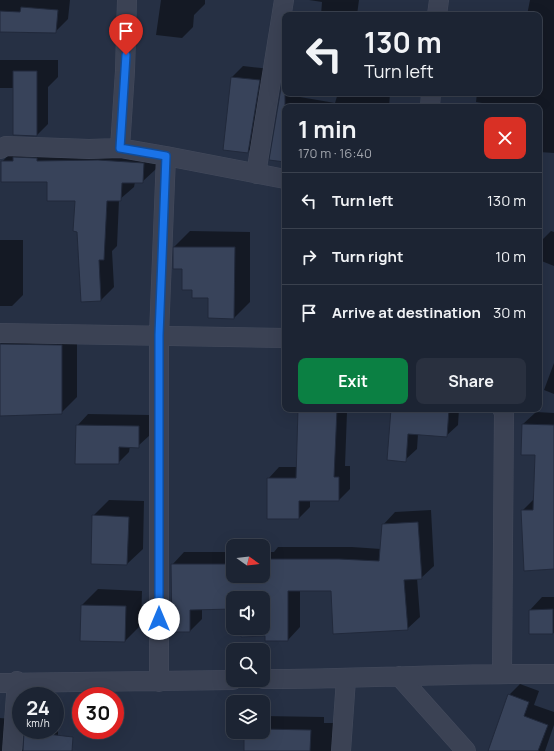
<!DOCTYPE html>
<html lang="en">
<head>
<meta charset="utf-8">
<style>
  body { margin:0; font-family:Manrope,sans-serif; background:#29303f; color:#f1f3f6; height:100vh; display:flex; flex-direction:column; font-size:15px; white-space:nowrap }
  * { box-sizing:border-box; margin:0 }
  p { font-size:13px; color:#a0a4ac }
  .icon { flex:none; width:22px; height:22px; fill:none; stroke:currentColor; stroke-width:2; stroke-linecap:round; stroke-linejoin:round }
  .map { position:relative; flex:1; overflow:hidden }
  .side { position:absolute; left:282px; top:104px; width:260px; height:308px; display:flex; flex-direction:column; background:#1c2433; border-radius:8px; box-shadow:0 4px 16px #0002,0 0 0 1px #3a414e }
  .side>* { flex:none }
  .guide { position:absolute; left:282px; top:12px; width:260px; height:84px; border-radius:8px; box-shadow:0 4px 16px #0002,0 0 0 1px #3a414e; background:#1c2433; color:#f1f3f6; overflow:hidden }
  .needle { width:26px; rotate:104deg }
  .controls { position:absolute; left:226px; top:539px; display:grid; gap:8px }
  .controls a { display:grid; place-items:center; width:44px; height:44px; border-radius:8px; background:#1c2433; box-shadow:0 4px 16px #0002,0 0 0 1px #3a414e; font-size:20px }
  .speed { position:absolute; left:12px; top:687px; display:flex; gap:8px; font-size:20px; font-weight:700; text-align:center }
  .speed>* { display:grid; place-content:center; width:52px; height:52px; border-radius:50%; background:#1c2433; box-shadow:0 4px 16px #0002,0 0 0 1px #3a414e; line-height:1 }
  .speed small { font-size:10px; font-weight:400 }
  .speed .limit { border:6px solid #d22; background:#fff; color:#111 }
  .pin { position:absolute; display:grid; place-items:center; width:34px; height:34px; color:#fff; margin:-41px -17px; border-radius:50% 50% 50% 0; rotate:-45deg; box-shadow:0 0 4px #0007 }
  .pin .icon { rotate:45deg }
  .me { position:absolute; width:44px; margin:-22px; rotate:0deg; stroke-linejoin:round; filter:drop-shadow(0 0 3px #0008) }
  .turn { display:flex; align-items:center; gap:14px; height:84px; padding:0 16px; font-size:18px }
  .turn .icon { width:52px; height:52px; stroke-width:2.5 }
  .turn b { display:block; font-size:28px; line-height:34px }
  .round { display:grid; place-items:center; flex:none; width:42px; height:42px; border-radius:8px; background:#29303f }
  .overview { display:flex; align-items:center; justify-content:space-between; height:68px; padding:0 16px }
  h1 { font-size:24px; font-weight:700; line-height:30px }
  .cta { display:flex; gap:8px; margin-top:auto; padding:8px 16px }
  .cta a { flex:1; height:46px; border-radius:8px; background:#0b8043; color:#fff; font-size:16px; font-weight:700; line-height:46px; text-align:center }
  .cta a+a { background:#29303f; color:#f1f3f6 }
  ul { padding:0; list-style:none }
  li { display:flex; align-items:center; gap:12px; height:56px; padding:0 16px; border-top:1px solid #3a414e }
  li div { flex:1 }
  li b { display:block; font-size:15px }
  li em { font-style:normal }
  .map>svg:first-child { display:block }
  .shadow { fill:#0007 }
  .building { fill:#38435a; stroke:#21293b }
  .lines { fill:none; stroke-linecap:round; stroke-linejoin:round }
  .minor-casing { stroke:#444b5d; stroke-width:20 }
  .minor { stroke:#3b4254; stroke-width:19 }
  .route-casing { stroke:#114b97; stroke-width:10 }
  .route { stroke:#1a73e8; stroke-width:7 }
</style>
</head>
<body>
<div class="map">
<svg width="554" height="751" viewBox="0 0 554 751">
  <rect width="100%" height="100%" fill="#263044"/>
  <path class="shadow" d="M0,0H70L68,19L55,32L0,31Z
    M161,0H205V4L194,15L193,27L182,38L156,35Z
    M309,0H359L357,15H321L322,2Z
    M530,0H554V153L539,152V107H488V104L476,102L477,93H539V15H527Z
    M0,60H58V77L48,87V124L37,135L14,88H0Z
    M243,66L271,69L259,140L248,152L232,77Z
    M285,81V93H301L300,97L335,103L338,93H390L389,107H285V160L283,83Z
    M15,148L157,150L156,169L142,182H135L134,187L119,200L117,246L112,251L114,287L101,300L76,200L48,181L2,162Z
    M190,231L250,232V302L234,318L209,297L193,289L183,268L174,247Z
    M551,231L554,232V266L539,260L540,242Z
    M0,240H23V295L12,306H0Z
    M16,328L77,330V397L61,413L0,415V344Z
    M554,363V394L544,390Z
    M300,409H354L350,412H347L345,466H350V489L339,500H310V507L299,518H268V479L279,467H298Z
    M392,409H459L458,425L446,436L418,434L417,449L405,460Z
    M536,412L554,413V568L522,511L534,499L536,454L523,424Z
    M88,414L150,415V435L138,446H130L129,452L118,463L77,426Z
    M109,500L144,501L143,549L127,564L93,516Z
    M431,510L434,566L421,578H417L420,617L407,629L332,590H300V627L288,640L242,628H263V598H233V608L202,609V619L190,631L172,565L184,552H233V576H263V552H274L278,547H352L381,549L383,525L395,512Z
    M98,589L142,591L141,625L125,641L82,605Z
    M542,597H554V633H530V610Z
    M520,684L539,691L534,705L554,712V725L545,751H489L509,695Z
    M55,712H58V736H67V751H0V718L13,719L17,749L24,750L25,733L28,730H55Z
    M263,716L324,717V723H342L341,751H245V732H263Z"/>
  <path class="building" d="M21,7L58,10L56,33L0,32V11L20,12Z
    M13,71H37V136L13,135Z
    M231,77L260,80L248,153L223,150Z
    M282,82L285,83V162L269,160Z
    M13,157L37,158V161L98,160L144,163L143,183H122L121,201H107L104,260H99L101,301L81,302L77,232L73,231L75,201H47V182H1V161H13Z
    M173,247H235L234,319L208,318V298H192V290H182V269H173Z
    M0,344L62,345V414L0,416Z
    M298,409H337L334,477H339V501H299V519H267V478H296Z
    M391,409H449L447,437L408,434L406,462L387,460Z
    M522,424L554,425V569L524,571L521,510H533L535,455H521Z
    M76,425L139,426V448L119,447V464H75Z
    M92,515L129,517L127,565L91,564Z
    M418,522L422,579L404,580L408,630L333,634L331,591H288V641H265V636L241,637V628H263V598H233V609L190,610V632H172L171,564H233V576H263V564L265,563V559H339L379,561L382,524Z
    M81,605L126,606L125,642L80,641Z
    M553,609V634H529V610Z
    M508,694L529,702L524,716L548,725L538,751H488Z
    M263,729L311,730L310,751H244V732H263Z
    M28,730H47V734L73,737L72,751H23L24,732L28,733Z"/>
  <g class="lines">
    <g class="minor-casing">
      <path id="minor" d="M127,0L125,71L120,148L166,156L159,335V682
        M437,15L439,0
        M430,107L431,93
        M0,149L6,146L89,149L120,148
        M166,156L285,179
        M256,174L284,0
        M0,333L285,338
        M502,673L504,412L502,409
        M399,676L466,751
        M263,679C360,679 457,673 554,674
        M0,683L233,680
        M12,751L17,681
        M341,751L346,679"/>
    </g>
    <use href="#minor" class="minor"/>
  </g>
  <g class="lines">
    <g class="route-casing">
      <path id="route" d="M126,55L120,148L166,156L159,335V619"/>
    </g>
    <use href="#route" class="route"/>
  </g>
</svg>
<div class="controls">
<a><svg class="needle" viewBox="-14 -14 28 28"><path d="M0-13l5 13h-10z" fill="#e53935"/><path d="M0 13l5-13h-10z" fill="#a0a4ac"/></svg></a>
<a><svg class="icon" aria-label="sound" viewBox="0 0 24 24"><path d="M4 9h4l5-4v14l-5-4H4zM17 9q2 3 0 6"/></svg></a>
<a><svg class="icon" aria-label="search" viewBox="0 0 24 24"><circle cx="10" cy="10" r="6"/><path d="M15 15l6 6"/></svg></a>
<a><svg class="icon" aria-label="layers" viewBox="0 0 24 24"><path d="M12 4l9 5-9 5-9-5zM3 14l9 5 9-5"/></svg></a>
</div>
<div class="speed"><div>24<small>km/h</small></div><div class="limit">30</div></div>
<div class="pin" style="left:126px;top:55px;background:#d93025"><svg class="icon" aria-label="arrive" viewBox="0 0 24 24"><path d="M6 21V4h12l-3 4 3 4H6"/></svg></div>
<svg class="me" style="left:159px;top:619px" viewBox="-20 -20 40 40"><circle r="19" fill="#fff"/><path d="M0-13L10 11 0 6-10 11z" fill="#1a73e8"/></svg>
<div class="guide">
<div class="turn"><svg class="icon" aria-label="left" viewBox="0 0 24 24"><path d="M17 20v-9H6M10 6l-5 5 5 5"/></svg><div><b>130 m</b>Turn left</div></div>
</div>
<section class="side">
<div class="overview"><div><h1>1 min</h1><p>170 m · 16:40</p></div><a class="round" style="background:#d93025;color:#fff"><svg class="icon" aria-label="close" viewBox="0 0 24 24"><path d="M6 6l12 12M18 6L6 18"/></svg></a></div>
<ul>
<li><svg class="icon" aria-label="left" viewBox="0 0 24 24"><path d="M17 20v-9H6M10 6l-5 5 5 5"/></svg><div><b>Turn left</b></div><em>130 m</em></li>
<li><svg class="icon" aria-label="right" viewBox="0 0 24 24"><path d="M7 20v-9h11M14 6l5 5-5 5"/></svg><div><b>Turn right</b></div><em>10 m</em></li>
<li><svg class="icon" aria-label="arrive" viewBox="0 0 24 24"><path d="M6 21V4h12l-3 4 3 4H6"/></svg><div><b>Arrive at destination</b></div><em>30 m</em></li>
</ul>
<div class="cta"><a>Exit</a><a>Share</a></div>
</section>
</div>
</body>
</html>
